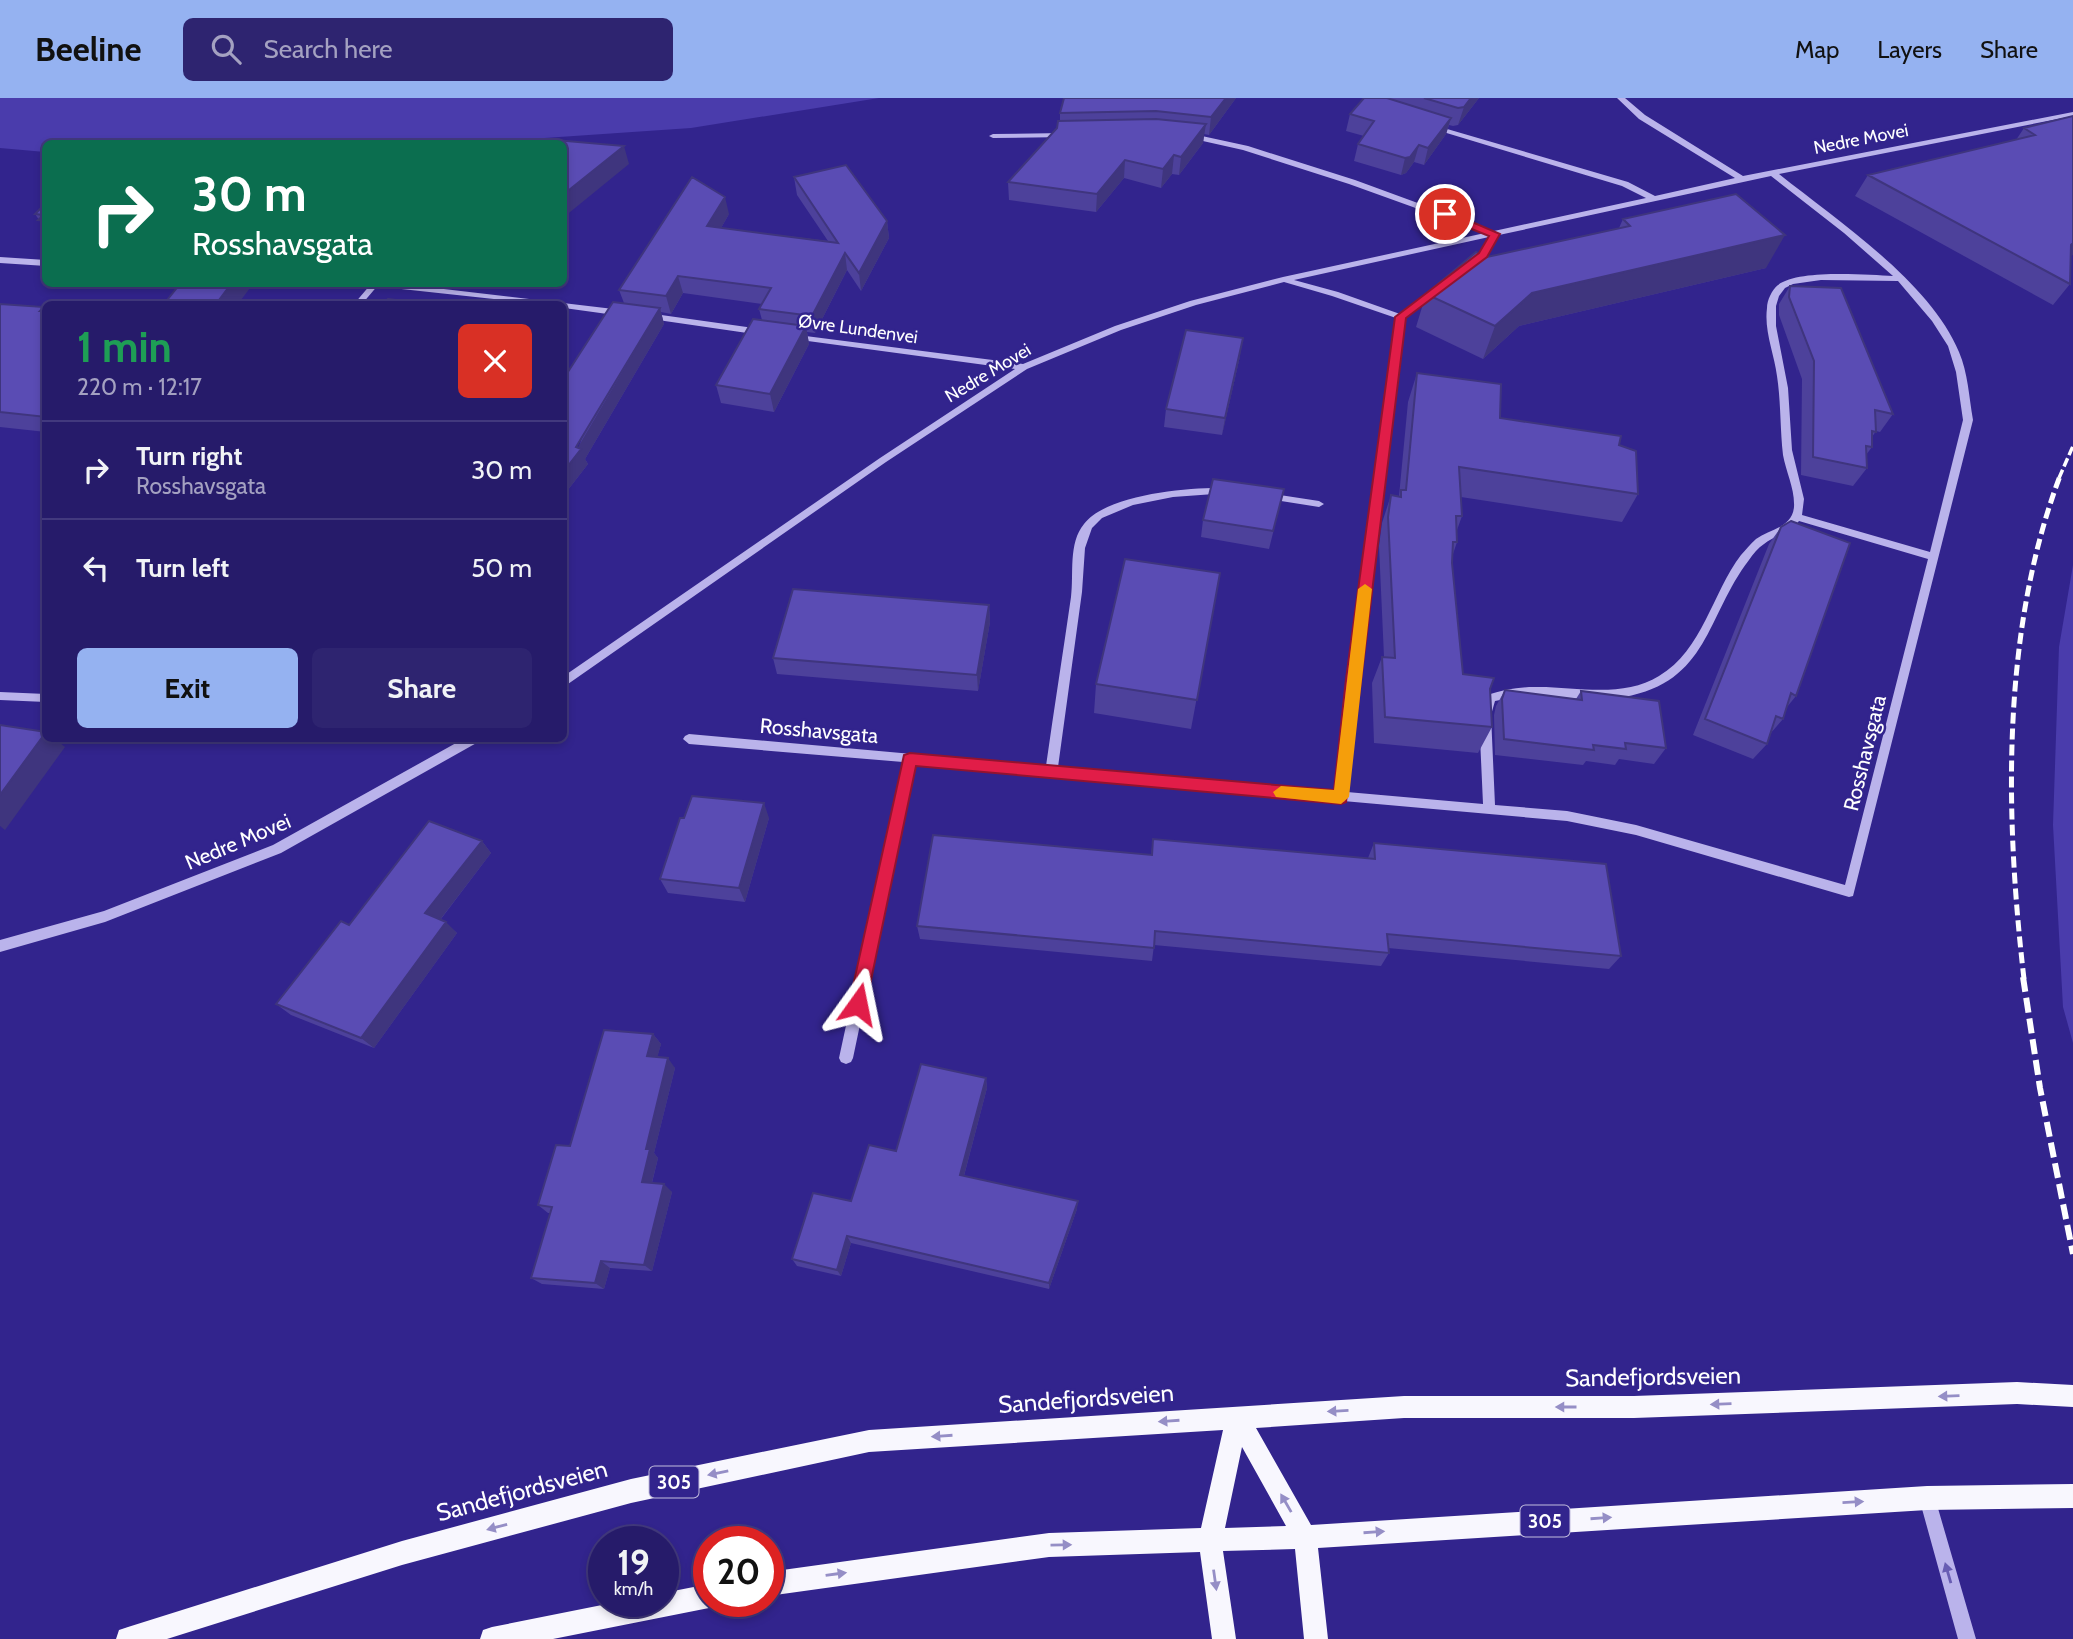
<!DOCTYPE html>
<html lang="en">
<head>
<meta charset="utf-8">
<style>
  body { margin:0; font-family:Cabin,sans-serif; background:#2e2470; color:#f1f3f6; height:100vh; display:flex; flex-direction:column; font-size:26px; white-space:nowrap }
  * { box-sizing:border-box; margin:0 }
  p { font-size:23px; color:#a4a1c1 }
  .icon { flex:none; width:38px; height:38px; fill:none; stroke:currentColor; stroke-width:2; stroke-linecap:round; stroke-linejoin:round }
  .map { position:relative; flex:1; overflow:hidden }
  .sheet { position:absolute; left:42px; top:203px; width:525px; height:441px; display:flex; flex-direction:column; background:#261b6a; border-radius:10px; box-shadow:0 4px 10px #0003,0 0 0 2px #42397e }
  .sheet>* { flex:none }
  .guide { position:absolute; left:42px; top:42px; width:525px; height:147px; border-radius:10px; box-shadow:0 4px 10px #0003,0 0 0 2px #42397e; background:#0b6e4f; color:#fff; overflow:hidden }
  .speed { position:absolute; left:588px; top:1428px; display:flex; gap:14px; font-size:35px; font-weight:700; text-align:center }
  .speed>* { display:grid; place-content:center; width:91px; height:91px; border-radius:50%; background:#261b6a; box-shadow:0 4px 10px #0003,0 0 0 2px #42397e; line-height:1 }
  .speed small { font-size:18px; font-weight:400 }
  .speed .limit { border:10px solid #d22; background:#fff; color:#111 }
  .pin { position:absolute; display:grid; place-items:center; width:60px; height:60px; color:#fff; margin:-30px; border:4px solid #fff; border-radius:50%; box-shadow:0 2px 7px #0007 }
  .me { position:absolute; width:77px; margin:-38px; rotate:12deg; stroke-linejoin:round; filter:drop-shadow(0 0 5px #0008) }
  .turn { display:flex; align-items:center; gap:24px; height:147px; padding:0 35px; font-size:32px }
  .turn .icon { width:91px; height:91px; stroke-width:2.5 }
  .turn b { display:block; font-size:49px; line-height:60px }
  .round { display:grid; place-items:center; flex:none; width:74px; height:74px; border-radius:10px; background:#2e2470 }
  .overview { display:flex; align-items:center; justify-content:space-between; height:119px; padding:0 35px }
  h1 { font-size:42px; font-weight:700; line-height:52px; color:#1e9e55 }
  .action { display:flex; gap:14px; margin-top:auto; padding:14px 35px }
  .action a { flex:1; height:80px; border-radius:10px; background:#95b2f1; color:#111; font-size:28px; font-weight:700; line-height:80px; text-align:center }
  .action a+a { background:#2e2470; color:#f1f3f6 }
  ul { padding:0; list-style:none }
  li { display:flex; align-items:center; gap:21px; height:98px; padding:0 35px; border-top:2px solid #42397e }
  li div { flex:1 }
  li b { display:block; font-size:26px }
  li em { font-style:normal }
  header { display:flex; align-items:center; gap:42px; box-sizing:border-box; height:98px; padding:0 35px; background:#95b2f1; color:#111 }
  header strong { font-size:33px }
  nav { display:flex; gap:38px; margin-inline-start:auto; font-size:24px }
  .search { width:490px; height:63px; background:#2e2470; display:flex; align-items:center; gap:18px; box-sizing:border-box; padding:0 24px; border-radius:10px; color:#a4a1c1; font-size:26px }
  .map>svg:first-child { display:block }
  .green { fill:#4a3cac }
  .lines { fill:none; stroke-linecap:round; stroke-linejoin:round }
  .minor { fill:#bab3eb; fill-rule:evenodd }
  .major { fill:#f8f7fe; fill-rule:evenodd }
  .rail-far2 { stroke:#fff; stroke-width:3.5; stroke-dasharray:9 3.5; stroke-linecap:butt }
  .rail-far1 { stroke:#fff; stroke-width:5; stroke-dasharray:11 5; stroke-linecap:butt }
  .rail { stroke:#fff; stroke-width:6; stroke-dasharray:15 6; stroke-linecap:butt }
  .wall { fill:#4d419b }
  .shaded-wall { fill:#3f357e }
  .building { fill:#5a4cb4; stroke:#3f357e; stroke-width:2 }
  .oneway { fill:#958ec6 }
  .oneway2 { fill:#685db3 }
  .route { fill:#e11d48; stroke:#92132f; stroke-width:2 }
  .slow { fill:#f59e0b }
  .labels { text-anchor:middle; stroke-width:5; stroke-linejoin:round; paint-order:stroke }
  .far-street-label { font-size:18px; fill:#fff; stroke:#32248d }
  .shield { fill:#32248d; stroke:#c2bddd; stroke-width:2 }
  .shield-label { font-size:19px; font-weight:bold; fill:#fff }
  .street-label { font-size:21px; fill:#fff; stroke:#32248d }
  .near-street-label { font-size:24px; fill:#fff; stroke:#32248d }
</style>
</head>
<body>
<header>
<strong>Beeline</strong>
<div class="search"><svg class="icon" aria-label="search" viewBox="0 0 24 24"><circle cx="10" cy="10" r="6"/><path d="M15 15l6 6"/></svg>Search here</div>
<nav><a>Map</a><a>Layers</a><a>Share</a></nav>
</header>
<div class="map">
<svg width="2073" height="1541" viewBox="0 0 2073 1541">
  <rect width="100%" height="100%" fill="#32248d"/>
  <path class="green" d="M0,0H879L691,30L473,45L46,46L45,54L0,50Z
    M2073,467V945L2063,909L2053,727L2059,549Z"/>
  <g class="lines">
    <path class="minor" d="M1617,0H1625L1645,17L1743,78L2073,14V18L1779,76C1838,123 1930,184 1959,254C1968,275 1969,299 1973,322L1853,798L1849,799L1636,737L1567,723L915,665L853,960L851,964L846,966L841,964L839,960L903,664L689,646L683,641L685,638L689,636L1046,668C1054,611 1063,555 1071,499C1074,476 1068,445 1084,426C1107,396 1189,389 1225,390L1230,393L1228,395L1173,399L1133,407L1102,420L1092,430L1085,450L1082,494L1058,669L1336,693L1347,581L1396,220L1332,198L1284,184L1196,207L1121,232L1027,271L886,364L568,586L564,587V578L880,360L1015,271L793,241L789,238L790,236L1023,266L1115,228L1190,203L1283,179L1485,135L1349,86L1243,52L1185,39V35H1188L1248,48L1355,82L1494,133L1646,100L1622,88L1430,30V26L1628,84L1655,98L1735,80L1639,21ZM1771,78L1844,135L1893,178C1867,177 1799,171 1778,187C1772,192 1767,202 1767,210C1764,233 1774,255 1777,278C1781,304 1780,331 1783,357C1786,374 1795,391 1794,409C1792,430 1770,431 1756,441C1750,446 1746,452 1741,457C1712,495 1703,552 1659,578C1622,601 1574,588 1534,589C1518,589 1502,592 1487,597L1479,617L1483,706L1347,694L1359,581L1405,220L1440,192L1433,190L1400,216L1338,194L1294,182L1489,139L1480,155L1466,167L1470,170L1486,159L1499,137ZM1821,182L1898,183L1932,223L1948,248L1956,274L1963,322L1930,454L1802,417L1804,401L1792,352L1788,290L1776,228V208L1779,198L1785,190L1793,186ZM1799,423L1928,461L1845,787L1636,727L1567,713L1495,707L1491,617L1495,603C1538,593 1581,606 1624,599C1709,584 1706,518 1749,462C1753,456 1758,450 1764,446C1775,437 1790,435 1799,423Z
      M1065,35H1068V39L993,40L989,38L993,36Z
      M0,159L46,162V168L0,165Z
      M371,186H401L622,212L626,215L622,218L564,210V206H540L383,189L379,186L362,206H354Z
      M647,215L761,231L765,234L761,237L644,220L643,218Z
      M1267,395L1319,403L1324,406L1319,409L1263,400V396Z
      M0,594L46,596V604L0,602Z
      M465,640H481L480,643L281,755L105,824L0,854V842L104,813L273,747Z
      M1927,1392L1933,1394L1935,1400L1976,1541H1958L1919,1400L1921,1394Z"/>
    <path class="major" d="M2017,1284L2073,1287V1309L2017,1306L1634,1320H1404L1256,1330L1311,1427L1927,1388L2073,1386V1410L1927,1412L1318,1450L1328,1541H1304L1295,1451L1223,1453L1236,1541H1212L1200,1454L1049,1459L768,1498V1474L1049,1435L1201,1430L1223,1332L869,1354L631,1405L402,1467L167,1541H116L119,1532L128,1529L402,1443L631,1381L869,1332L1404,1298H1634ZM1242,1349L1286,1428L1225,1430Z
      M709,1486V1503H719L709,1510L553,1541H480L483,1532L492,1529L622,1503H663V1495Z"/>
    <path class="rail-far2" d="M2059,380L2073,348"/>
    <path class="rail-far1" d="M2024,881C2005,718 2001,534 2060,378"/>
    <path class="rail" d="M2023,879L2040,990L2073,1156"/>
  </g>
  <path class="wall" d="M1064,0H1236L1209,37L1204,36L1203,45L1179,77L1172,76L1161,90L1124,80L1096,114L1009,102L1008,84L1057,30L1060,23V15Z
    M1364,0H1479L1458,27L1453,28L1449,27L1446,36L1424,67L1414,64L1406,75L1401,77L1354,63L1358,46L1364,38L1346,33L1350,16Z
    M2073,18L2070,186L2053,207L1855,98L1868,77L2016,42L2024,30Z
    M794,79L887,123L889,140L861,193L847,172L815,235L807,234L809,246L774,314L721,305L716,287L762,222L759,211L762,206L683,195L671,216L661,214L664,226L585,361L588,366L564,397L624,205L619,192L729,116L721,130L828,143L797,97Z
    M46,105V132L35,116Z
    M1623,121L1766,170L1519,228L1483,261L1416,229L1426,196L1487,159L1619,130Z
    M1790,188L1893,316L1880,334L1876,333L1872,339V349L1866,357L1867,370L1853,388L1801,377L1802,281L1779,217V206Z
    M0,206L44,209L46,211V334L0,329Z
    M1240,258L1222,337L1164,329L1166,311Z
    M1417,275L1500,320L1619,347L1638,396L1622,424L1461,399L1462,418L1457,432V444L1453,456L1452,465L1463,576L1490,591L1492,629L1478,655L1374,645L1372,585L1382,559H1384L1379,448L1382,425L1391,397L1399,398L1408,304Z
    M1284,391L1269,451L1201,439L1203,422Z
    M1781,429L1796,598L1787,609L1783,621L1770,636L1767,646L1753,661L1693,637L1769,446Z
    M1220,475L1191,631L1094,615L1096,586Z
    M989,507L990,524L978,593L777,576L773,560Z
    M1505,592L1576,601L1581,593L1666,650L1654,666L1619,661L1615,667L1586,663L1583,667L1495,657L1494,617L1496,608Z
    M769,720L745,804L668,795L660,781Z
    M1153,741L1368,760L1374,745L1621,858L1609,871L1388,850L1389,855L1381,868L1154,847L1152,863L920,841L917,828L1151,757Z
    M482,743L491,755L441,821L457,835L374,950L291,917L276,906L349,827Z
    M653,936L661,946L657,959L675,970L654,1055L658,1060L652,1085L672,1094L652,1173L610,1170L604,1191L542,1186L531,1180L550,1115H548L538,1107L570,1048Z
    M986,980L987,990L964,1078L1077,1111L1049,1191L851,1145L841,1178L797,1168L792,1161L851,1103L896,1053Z"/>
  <path class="shaded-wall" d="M1226,0H1236L1209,37L1211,19Z
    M1471,0H1479L1458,27L1464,9Z
    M1451,20L1446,36L1424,67L1428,50Z
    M1206,26L1203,45L1179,77L1181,59Z
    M1419,47L1414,64L1406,75L1401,77L1405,60Z
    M624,48L629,66L564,119V96Z
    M1174,57L1172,76L1161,90L1163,71Z
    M1125,62L1124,80L1096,114L1097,96Z
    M725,99L729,116L712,146L707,128Z
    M887,123L889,140L861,193L859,175Z
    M1785,137L1766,170L1519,228L1483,261L1495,228L1532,195Z
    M2073,145V157L2054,168L2071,147Z
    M845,155L847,172L815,235L812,218Z
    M678,178L683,195L671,216L666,198Z
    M231,186H253L238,206H216Z
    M660,210L664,226L585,361L588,366L564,397V373Z
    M806,228L809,246L774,314L770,296Z
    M1243,240L1240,258L1222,337L1225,320Z
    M989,507L990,524L978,593L977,577Z
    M46,635V640H54L65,649L5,732L0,728V697Z
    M764,705L769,720L745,804L739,790Z
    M482,743L491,755L436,827L425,815Z
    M446,824L457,835L374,950L361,940Z
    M653,936L661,946L655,968L647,958Z
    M668,960L675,970L654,1055L658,1060L650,1092L642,1084L646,1051Z
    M986,980L987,990L962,1085L960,1077Z
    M664,1086L672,1094L652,1173L644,1167Z
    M1078,1103L1077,1111L1049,1191V1185Z
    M847,1138L851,1145L841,1178L837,1172Z
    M601,1163L610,1170L604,1191L595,1185Z"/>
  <path class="building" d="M1064,0H1226L1211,19L1156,13L1060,15Z
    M1364,0H1387L1451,20L1428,50L1419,47L1410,59L1405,60L1358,46L1374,23L1350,16Z
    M1424,0H1471L1464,9L1458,10Z
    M2073,18V145L2071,147L2070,186L1868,77L2035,37L2024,30Z
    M1156,21L1206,26L1181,59L1174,57L1163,71L1125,62L1097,96L1008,84L1057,30L1058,23Z
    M555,42L624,48L564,96V46H552Z
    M846,67L887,123L859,175L845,155L812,218L759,211L771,190L678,178L666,198L619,192L692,79L725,99L707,128L838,145L794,79Z
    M1736,96L1785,137L1532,195L1495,228L1426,196L1476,154L1487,159L1630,128L1623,121Z
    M46,105V123L38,122L44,117L35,116Z
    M180,186H231L216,206H164Z
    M1790,188L1841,190L1893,316L1875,312L1876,334L1872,333V349L1866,348L1867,370L1813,359L1814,263L1789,199Z
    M388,201L428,206H383Z
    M613,204L660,210L576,349L581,351L564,373V280Z
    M0,206L44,209L40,213H46V319L0,314Z
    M753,221L806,228L770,296L716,287Z
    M1186,232L1243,240L1225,320L1166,311Z
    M1417,275L1501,286L1500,320L1621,338L1619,347L1636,353L1638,396L1459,369L1462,418H1456L1457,444H1453L1452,465L1463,576L1494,580L1490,591L1492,629L1385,619L1382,559L1395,560L1388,419L1391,397L1401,399V392H1406Z
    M1213,381L1284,391L1273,433L1203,422Z
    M1791,423L1850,445L1796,598L1791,595L1783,621L1776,618L1767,646L1705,621L1781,429Z
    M1125,461L1220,475L1197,602L1096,586Z
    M793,491L989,507L977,577L773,560Z
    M1505,592L1582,602L1581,593L1659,603L1666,650L1625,645L1626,651L1593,647L1594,652L1504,641L1502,601Z
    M0,627L46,634L0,697Z
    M692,698L764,705L739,790L660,781L680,720H684Z
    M429,723L482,743L425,815L446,824L361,940L276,906L341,823L349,827Z
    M933,737L1152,757L1153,741L1375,761L1374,745L1606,766L1621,858L1387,836L1389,855L1155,833L1154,850L917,828Z
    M604,932L653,936L647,958L668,960L646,1051H650L642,1084L664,1086L644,1167L601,1163L595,1185L531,1180L552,1109L538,1107L556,1047L570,1048Z
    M921,966L986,980L960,1077L1078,1103L1049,1185L847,1138L837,1172L792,1161L813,1095L851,1103L869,1047L896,1053Z"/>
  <defs><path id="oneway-solid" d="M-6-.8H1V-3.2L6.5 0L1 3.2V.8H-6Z" transform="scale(1.75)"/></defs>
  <g class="oneway">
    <use href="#oneway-solid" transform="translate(1949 1298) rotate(178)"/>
    <use href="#oneway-solid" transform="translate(1721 1306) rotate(178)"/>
    <use href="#oneway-solid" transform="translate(1566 1309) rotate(180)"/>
    <use href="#oneway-solid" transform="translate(1338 1313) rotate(177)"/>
    <use href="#oneway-solid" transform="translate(1169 1323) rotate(176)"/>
    <use href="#oneway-solid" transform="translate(942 1338) rotate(176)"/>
    <use href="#oneway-solid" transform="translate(718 1375) rotate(168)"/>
    <use href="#oneway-solid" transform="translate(1853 1404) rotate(-3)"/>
    <use href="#oneway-solid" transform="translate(1286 1405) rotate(-120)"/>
    <use href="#oneway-solid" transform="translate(1601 1420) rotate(-4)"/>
    <use href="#oneway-solid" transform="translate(497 1429) rotate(165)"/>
    <use href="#oneway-solid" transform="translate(1374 1434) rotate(-4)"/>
    <use href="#oneway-solid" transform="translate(1061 1447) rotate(-1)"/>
    <use href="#oneway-solid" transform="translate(836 1476) rotate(-8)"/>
    <use href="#oneway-solid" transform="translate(1215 1482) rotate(82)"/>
  </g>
  <use class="oneway2" href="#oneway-solid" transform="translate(1948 1475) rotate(-106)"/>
  <path class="route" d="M1442,114H1449L1500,136L1487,159L1406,220L1346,704L1341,706L916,668L866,906L864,911L858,914L852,911L849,906L904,657L910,655L1334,692L1346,581L1395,219L1479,155L1489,138L1442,119Z"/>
  <path class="slow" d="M1365,486L1372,491L1349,699L1341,706L1276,699L1273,694L1281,688L1334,692L1358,491Z"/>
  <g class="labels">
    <g class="far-street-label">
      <text transform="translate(1861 41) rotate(-11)" y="6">Nedre Movei</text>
      <text transform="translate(858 231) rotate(8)" y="6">Øvre Lundenvei</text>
      <text transform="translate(988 275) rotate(-31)" y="6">Nedre Movei</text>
    </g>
    <g class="shield">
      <rect x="649.5" y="1368.5" width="49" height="31" rx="5"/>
      <rect x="1520.5" y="1407.5" width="49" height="31" rx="5"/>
    </g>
    <g class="shield-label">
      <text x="674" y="1391">305</text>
      <text x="1545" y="1430">305</text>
    </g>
    <g class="street-label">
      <text transform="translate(819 633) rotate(5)" y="7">Rosshavsgata</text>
      <text transform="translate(1865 655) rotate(-76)" y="7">Rosshavsgata</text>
      <text transform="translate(238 744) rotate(-23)" y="7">Nedre Movei</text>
    </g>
    <g class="near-street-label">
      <text transform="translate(1653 1279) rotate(-1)" y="8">Sandefjordsveien</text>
      <text transform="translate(1086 1301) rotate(-4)" y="8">Sandefjordsveien</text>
      <text transform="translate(522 1393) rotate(-15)" y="8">Sandefjordsveien</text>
    </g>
  </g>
</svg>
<div class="speed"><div>19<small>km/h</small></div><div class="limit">20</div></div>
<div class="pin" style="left:1445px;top:116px;background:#d93025"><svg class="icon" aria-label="arrive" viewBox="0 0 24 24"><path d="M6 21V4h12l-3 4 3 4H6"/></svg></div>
<svg class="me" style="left:858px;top:906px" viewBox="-20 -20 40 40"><path d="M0-17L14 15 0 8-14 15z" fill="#e11d48" stroke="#fff" stroke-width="4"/></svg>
<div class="guide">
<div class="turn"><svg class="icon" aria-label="right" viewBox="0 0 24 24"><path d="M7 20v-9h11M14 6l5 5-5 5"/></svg><div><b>30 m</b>Rosshavsgata</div></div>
</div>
<section class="sheet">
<div class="overview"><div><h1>1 min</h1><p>220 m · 12:17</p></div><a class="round" style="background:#d93025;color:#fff"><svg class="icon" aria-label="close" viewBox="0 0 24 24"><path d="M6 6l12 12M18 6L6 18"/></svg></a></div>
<ul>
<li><svg class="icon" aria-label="right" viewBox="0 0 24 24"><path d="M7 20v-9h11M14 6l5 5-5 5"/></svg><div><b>Turn right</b><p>Rosshavsgata</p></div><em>30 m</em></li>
<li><svg class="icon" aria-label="left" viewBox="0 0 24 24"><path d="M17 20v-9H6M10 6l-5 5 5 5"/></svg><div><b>Turn left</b></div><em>50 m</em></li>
</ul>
<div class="action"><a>Exit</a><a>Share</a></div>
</section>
</div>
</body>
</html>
